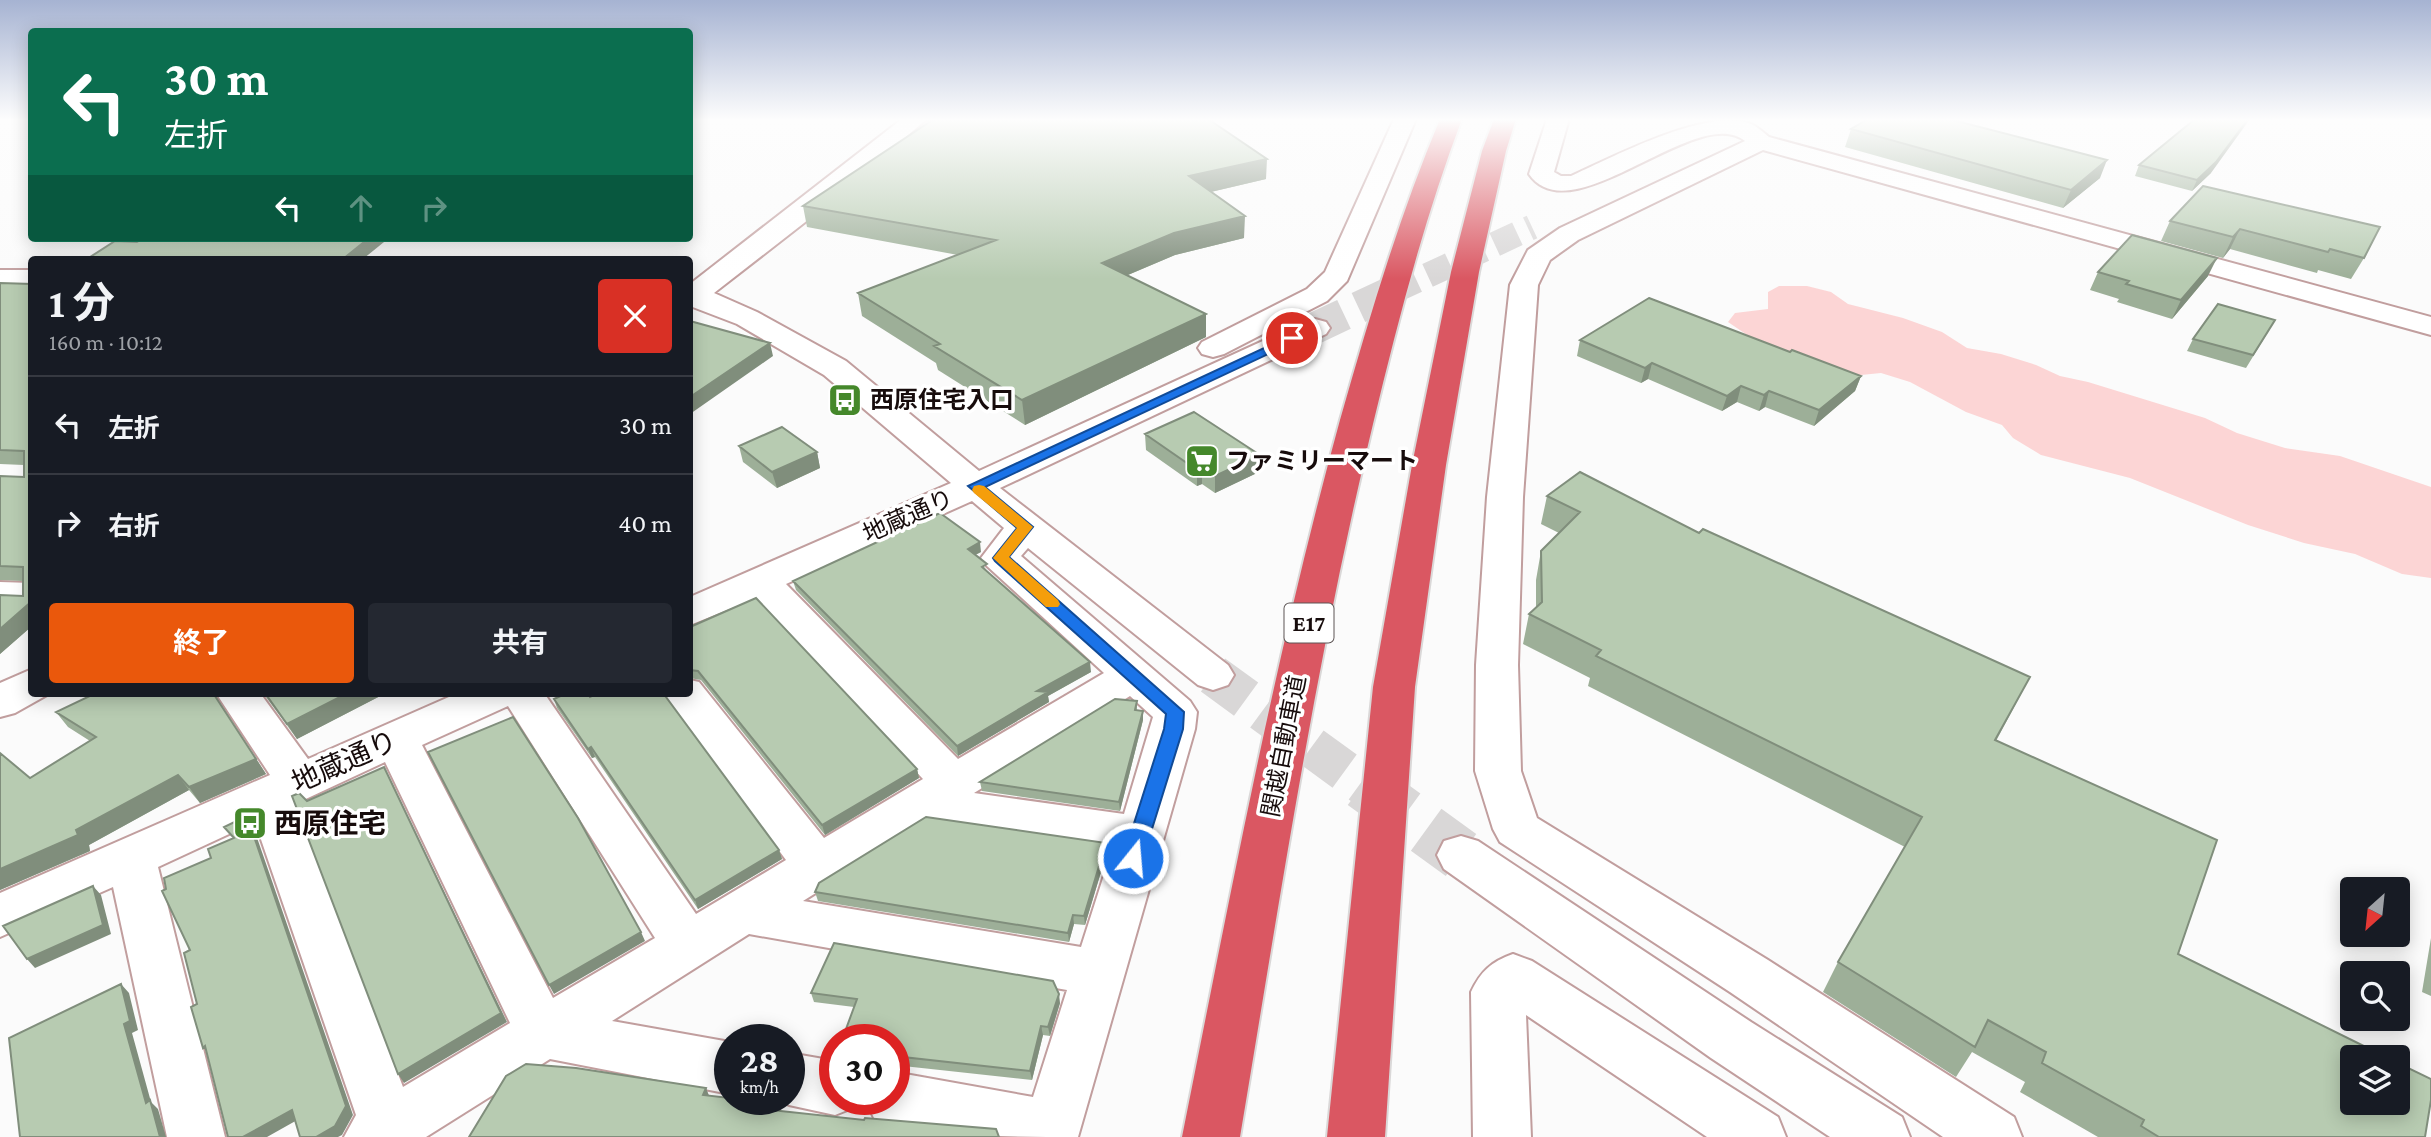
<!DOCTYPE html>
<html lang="ja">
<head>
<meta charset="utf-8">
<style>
  body { margin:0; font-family:"Crimson Pro","Noto Sans JP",serif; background:#242831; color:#f1f3f6; height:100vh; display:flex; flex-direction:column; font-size:26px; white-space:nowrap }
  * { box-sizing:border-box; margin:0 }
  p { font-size:23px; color:#9ea1a6 }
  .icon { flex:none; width:38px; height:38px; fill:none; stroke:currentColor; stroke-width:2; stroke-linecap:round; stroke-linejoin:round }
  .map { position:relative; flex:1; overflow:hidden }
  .details { position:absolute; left:28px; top:256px; width:665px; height:441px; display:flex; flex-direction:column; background:#171b24; border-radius:7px; box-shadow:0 4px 18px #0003 }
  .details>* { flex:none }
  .hud { position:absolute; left:28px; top:28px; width:665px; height:214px; border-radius:7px; box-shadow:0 4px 18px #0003; background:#0b6e4f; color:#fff; overflow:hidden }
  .needle { width:46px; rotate:207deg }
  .buttons { position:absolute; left:2340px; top:877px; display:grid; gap:14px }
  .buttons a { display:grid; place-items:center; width:70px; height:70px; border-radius:7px; background:#171b24; box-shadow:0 4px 18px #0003; font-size:35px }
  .speed { position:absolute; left:714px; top:1024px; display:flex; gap:14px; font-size:35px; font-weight:700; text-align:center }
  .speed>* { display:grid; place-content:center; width:91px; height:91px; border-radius:50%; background:#171b24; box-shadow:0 4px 18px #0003; line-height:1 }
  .speed small { font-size:18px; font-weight:400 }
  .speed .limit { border:10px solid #d22; background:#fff; color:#111 }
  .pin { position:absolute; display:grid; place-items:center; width:60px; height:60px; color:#fff; margin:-30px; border:4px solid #fff; border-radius:50%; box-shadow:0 2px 7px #0007 }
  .me { position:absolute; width:77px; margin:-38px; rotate:17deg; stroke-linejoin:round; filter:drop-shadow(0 0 5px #0008) }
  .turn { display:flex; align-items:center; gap:24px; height:147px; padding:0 21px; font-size:32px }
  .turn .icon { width:91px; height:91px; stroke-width:2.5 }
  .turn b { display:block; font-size:49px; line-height:60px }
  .lanes { display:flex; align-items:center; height:66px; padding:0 21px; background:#0003; justify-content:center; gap:35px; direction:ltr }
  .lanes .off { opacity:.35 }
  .round { display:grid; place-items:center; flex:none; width:74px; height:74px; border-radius:7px; background:#242831 }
  .head { display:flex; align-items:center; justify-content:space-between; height:119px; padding:0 21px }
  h1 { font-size:42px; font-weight:700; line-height:52px }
  .primary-button { display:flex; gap:14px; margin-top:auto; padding:14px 21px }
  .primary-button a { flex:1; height:80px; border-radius:7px; background:#ea580c; color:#fff; font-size:28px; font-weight:700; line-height:80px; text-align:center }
  .primary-button a+a { background:#242831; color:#f1f3f6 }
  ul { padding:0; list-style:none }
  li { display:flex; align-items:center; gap:21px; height:98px; padding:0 21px; border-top:2px solid #363941 }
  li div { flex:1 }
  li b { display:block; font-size:26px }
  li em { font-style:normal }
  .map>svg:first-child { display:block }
  .green { fill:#fcd5d5 }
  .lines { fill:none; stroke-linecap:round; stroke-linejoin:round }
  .minor-tunnel-far3 { stroke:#d9d7d7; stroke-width:25; stroke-dasharray:25 12; stroke-linecap:butt }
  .minor-tunnel-far2 { stroke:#d9d7d7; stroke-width:32; stroke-dasharray:32 16; stroke-linecap:butt }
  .minor-tunnel-far1 { stroke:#d9d7d7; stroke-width:41; stroke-dasharray:41 20; stroke-linecap:butt }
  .minor-tunnel { stroke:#d9d7d7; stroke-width:52; stroke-dasharray:52 26; stroke-linecap:butt }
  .minor-casing { stroke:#c19e9e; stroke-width:4 }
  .highway-casing { stroke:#dad8d8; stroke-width:4 }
  .minor { fill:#fff; fill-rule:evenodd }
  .highway { fill:#da5762; fill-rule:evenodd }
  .wall { fill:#9daf98 }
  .shaded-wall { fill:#808e7c }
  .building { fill:#b7cbb1; stroke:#808e7c; stroke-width:2 }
  .route { fill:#1a73e8; stroke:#114b97; stroke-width:2 }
  .slow { fill:#f59e0b }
  .labels { text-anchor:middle; stroke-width:7; stroke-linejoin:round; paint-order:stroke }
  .shield { fill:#fff; stroke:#5d5555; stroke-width:2 }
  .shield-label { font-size:23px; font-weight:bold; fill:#170c0c }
  .poi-label { font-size:24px; font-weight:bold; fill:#170c0c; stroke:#fff; text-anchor:start }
  .street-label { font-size:24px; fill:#170c0c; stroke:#fff }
  .near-street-label { font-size:28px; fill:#170c0c; stroke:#fff }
  .near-poi-label { font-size:28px; font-weight:bold; fill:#170c0c; stroke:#fff; text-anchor:start }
</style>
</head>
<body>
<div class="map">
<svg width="2431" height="1137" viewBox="0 0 2431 1137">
  <rect width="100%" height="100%" fill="#fbfbfb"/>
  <path class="green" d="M1779,286H1807L1831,292L1848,304L1903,318L1942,332L1967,348L2001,354L2036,365L2060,376L2088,382L2205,418L2237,433L2285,448L2340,456L2431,487V578L2402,574L2355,554L2304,543L2248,525L2130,478L2041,455L2013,438L2002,425L1966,412L1910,382L1881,373L1851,376L1756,341L1728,322L1735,313L1768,309V292Z"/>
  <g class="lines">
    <path class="minor-tunnel-far3" d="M1394,291L1532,227"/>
    <path class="minor-tunnel-far2" d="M1315,328L1398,289"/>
    <path class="minor-tunnel-far1" d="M1213,675L1365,786"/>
    <path class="minor-tunnel" d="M1363,784L1461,855"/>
    <g class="minor-casing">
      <path id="minor" d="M902,119H927L804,223L714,293L757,312L846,361L979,471L1304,322L1315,319L1326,322L1330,328L1326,334L1000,488L1228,665L1234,675L1228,685L1213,690L1198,685L1028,548L1021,556L1190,701L1197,712L1195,729L1078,1137C1010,1137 939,1137 874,1118L865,1099H894V1072L1033,1097L1067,990L749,934L612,1021L730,1042V1094L550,1059L426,1137H344L356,1115L255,822L158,867L225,1137H167L113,887L0,937V893L270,775L216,693H260L308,759L458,693H544L696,914L786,860L663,693H690V680L699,682L824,838L923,779L754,599L690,625V597L951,483L824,375L737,324L690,306V284ZM972,501L1004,528L981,558L987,566L1104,673L958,759L786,584ZM1130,696L1153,717L1124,814L974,793ZM508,706L655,938L553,998L422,745ZM385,762L510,1023L403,1087L295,804ZM927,823L1112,850L1081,947L803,901Z
        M1394,119H1416L1347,281L1327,301L1224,354L1213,357L1202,354L1198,348L1202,342L1307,289L1325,272Z
        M1547,119H1569L1554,172L1561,176H1571C1613,157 1707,107 1751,124C1758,127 1764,133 1769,137L2431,317V335L1763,150L1578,240L1550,260L1538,285L1523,497L1518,665L1521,771L1537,818L1768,960L2014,1117L2022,1137H1943L1730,992L1500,842L1493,829L1475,771L1476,665L1487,497L1510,285L1528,250L1560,228L1745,141C1697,102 1572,236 1529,174Z
        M0,270H32V286H0Z
        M0,582L32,583V609L0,608Z
        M32,669V693L47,695L15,713L0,717V683Z
        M1461,836L1478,841L1751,1022L1902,1117L1910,1137H1830L1711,1058L1444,869L1437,855L1444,841Z
        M1513,954L1532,961L1778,1117L1786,1137H1707L1526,1015L1531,1137H1473L1471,992C1481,971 1491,962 1513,954Z
        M789,1053L835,1061V1099H859L855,1107L835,1115L789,1105L773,1099H789Z"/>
    </g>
    <g class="highway-casing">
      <path id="highway" d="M1440,119H1462C1424,219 1398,321 1373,424C1316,659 1280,899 1240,1137H1182C1230,897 1275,656 1340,420C1369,318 1399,217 1440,119Z
        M1494,119H1516L1506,151L1479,272L1446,465L1415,687L1385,1137H1327L1373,687L1412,465L1451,272L1482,151Z"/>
    </g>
    <use href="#minor" class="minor"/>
    <use href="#highway" class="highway"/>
  </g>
  <path class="wall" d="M927,119H1208L1266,179L1211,192L1244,238L1175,255L1128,275L1206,337L1025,425L938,370L936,363L862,316L858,293L958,255L807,227L803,206L928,123Z
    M1851,129L2100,178L2063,208L1845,147Z
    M2139,165L2211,173L2192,191L2135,176Z
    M2203,186L2364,258L2351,279L2318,270L2317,273L2230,249L2223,258L2161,241L2170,221Z
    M2098,272L2208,276L2172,319L2117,302L2119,299L2090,290Z
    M0,283L32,284V626L0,654V595L23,596V581L0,580V476L24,477V465L0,464Z
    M2268,332L2246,368L2187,351L2193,339Z
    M1580,340L1790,352L1861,376L1855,391L1814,426L1765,407L1759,411L1737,402L1722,411L1648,379L1641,383L1577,356Z
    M1145,434L1260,455L1259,472L1215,493L1202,484L1197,486L1146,450Z
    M739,446L817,452L820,468L777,488L743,462Z
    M1547,496L1699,533L2030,677L1996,741L2178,954L2425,1137H2098L2020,1092L2025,1082L1972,1052L1956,1077L1823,992L1838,962L1905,847L1588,686L1590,678L1523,644L1529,614L1536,608V580L1541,551L1559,533L1541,524Z
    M981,552L975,555L988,572L1091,672L1048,696L1049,702L958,756L796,590L793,581Z
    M690,627L917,769L919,778L825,835L701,680L690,678Z
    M96,693H214V694L266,774L200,803L189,790L89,845L90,851L0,890V753L30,778L90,741L68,727L56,712Z
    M263,693H386L297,739Z
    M590,697L779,850L782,859L698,909L595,757L592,758L557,708L554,699Z
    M1137,701V710L1143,711V720L1120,811L982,791L980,782Z
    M1106,843L1107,852L1085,925L1074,924L1069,942L818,901L815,892Z
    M2431,938V996L2422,992Z
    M811,993L1060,1003L1050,1036L1043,1035L1032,1080L894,1065V1040L854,1007L814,1002Z"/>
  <path class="shaded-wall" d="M2248,119H2250L2211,173L2192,191L2197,180Z
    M1267,159L1266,179L1189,197V176Z
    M2107,160L2100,178L2063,208L2071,190Z
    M1245,216L1244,238L1175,255L1104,285L1102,263L1174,233Z
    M2240,229L2230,249L2223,258L2233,237Z
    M369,238H389L363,259H343Z
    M2217,258L2208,276L2172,319L2181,300Z
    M1206,314V337L1025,425L1022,400Z
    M770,343L773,356L690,414V397Z
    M1652,363L1648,379L1641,383L1645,368Z
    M1861,376L1855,391L1814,426L1819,410Z
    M1741,386L1737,402L1722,411L1727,396Z
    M1769,391L1765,407L1759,411L1764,395Z
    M817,452L820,468L777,488L772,472Z
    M1260,455L1259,472L1215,493V476Z
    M1202,467V484L1197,486V470Z
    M980,542L981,552L969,558L968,549Z
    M32,601V626L0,654V629Z
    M1090,662L1091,672L1048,696L1049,702L958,756L957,746L1037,691Z
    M213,693H214V694L266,774L200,803L189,787Z
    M348,693H386L297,739L287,724Z
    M1143,711V720L1120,811L1119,802Z
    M591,747L595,757L592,758L588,749Z
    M384,767L507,1022L404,1083L398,1074Z
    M917,769L919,778L825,835L822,825Z
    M178,775L189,790L89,845L90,851L0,890V869Z
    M247,816L253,826L353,1115L342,1135L338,1137H316Z
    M1106,843L1107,852L1085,925L1084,916Z
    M779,850L782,859L698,909L695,900Z
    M93,886L101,895L111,934L35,968L27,959Z
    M1073,915L1074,924L1069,942L1068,933Z
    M641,932L645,941L554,994L549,985Z
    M121,984L129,993L138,1030L132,1033L151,1102L158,1109L166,1137H160L146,1103L124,1024Z
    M1059,994L1060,1003L1050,1036L1048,1027Z
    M1041,1026L1043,1035L1032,1080L1030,1071Z
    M706,1088L710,1098L703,1095Z
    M292,1110L299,1119L267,1137H243Z"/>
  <path class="building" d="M934,119H1208L1267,159L1189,176L1245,216L1174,233L1102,263L1206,314L1022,400L934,346L940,344L858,293L996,240L803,206Z
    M1868,119H1949L2107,160L2071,190L1851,129Z
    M2195,119H2248L2216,162L2197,180L2139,165Z
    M2203,186L2380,227L2364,258L2330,249L2328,252L2240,229L2233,237L2170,221Z
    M2132,235L2217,258L2181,300L2126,284L2129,281L2098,272Z
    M143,238H369L343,259H87L115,241L137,242Z
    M0,283L32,284V601L0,629V595L23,596V567L0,566V476L24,477V451L0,450Z
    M1649,298L1790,352L1792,350L1861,376L1819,410L1769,391L1764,395L1741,386L1727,396L1652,363L1645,368L1580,340Z
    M2218,304L2275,320L2253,355L2193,339Z
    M690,321L770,343L690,397Z
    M1194,412L1260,455L1215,476L1202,467L1197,470L1145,434Z
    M782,427L817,452L772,472L739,446Z
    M1580,472L1699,533L1703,529L2030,677L1995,740L2217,840L2178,954L2386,1057H2352V1102H2398V1063L2431,1079V1100L2425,1137H2159L2141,1126L2144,1120L2042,1063L2046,1052L1988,1020L1975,1047L1838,962L1922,817L1596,656L1601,650L1529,614L1542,602L1541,551L1580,512L1547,496Z
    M940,513L980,542L968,549L987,564L982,567L1090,662L1037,691L1048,692L957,746L793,581Z
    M756,598L917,769L822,825L698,671L690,670V653L691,652L690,650V627Z
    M96,693H213L256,759L189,787L178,775L76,830L78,835L0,869V753L30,778L96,737L56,712Z
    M265,693H348L287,724Z
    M567,693H588L590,697L598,693H663L779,850L695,900L591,747L588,749L554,699Z
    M1115,699L1137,701L1135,710L1143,711L1119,802L980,782Z
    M513,717L578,818L641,932L549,985L428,752Z
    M384,767L501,1013L398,1074L292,796L299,793L307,801Z
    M247,816L346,1106L335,1126L316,1137H300L292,1110L243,1137H228L205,1046L203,1048L191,1007L197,1004L184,953L190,950L162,891L166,889L164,878L211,858L208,849L234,838L224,827Z
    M926,817L1106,843L1084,916L1073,915L1068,933L815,892L819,883Z
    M93,886L103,925L27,959L3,926Z
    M834,943L1053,981L1059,994L1048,1027L1041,1026L1030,1071L894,1056V1040H842L857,999L811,993Z
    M121,984L130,1021L124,1024L146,1103L150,1100L160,1137H20L9,1038Z
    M526,1064L576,1068L706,1088L703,1095L747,1100L744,1107L864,1120L865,1118L996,1129L999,1137H469L506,1076Z"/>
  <linearGradient id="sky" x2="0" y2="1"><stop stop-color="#a6b3d2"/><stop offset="0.43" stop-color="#fdfdfd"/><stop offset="1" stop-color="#fdfdfd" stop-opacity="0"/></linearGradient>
  <rect width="2431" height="279" fill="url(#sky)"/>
  <path class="route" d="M1292,335L1296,336V341L985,487L1033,527L1009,557L1184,712L1183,729L1143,858L1140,864L1133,866L1126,864L1123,858L1164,729L1166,714L995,561L993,558L1017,528L968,486Z"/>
  <path class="slow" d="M979,485L984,486L1033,527L1009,557L1058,600L1060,604L1058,607H1046L993,558L1017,528L974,493L972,490L974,486Z"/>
  <defs>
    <g id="bus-square" transform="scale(1.75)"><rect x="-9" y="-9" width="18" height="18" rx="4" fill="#45882b" stroke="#fff"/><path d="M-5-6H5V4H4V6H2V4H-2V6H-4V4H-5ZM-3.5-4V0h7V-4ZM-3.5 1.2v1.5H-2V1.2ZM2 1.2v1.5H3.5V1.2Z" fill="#fff"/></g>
    <g id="supermarket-square" transform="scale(1.75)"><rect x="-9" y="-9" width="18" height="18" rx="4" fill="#45882b" stroke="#fff"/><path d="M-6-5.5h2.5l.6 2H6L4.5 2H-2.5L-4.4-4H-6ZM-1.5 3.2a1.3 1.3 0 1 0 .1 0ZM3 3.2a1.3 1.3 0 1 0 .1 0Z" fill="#fff"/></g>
  </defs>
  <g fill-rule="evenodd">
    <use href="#bus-square" x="845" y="400"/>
    <use href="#supermarket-square" x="1202" y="461"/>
    <use href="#bus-square" x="250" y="823"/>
  </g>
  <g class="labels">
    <rect class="shield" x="1284.5" y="603.5" width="49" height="39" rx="5"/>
    <g class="shield-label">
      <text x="1309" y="631">E17</text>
    </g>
    <g class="poi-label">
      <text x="870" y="408">西原住宅入口</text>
      <text x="1226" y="469">ファミリーマート</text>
    </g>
    <g class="street-label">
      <text transform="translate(908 516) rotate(-24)" y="8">地蔵通り</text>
      <text transform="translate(1284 746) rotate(-79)" y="8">関越自動車道</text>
    </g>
    <g class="near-street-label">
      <text transform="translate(344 761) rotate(-24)" y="10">地蔵通り</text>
    </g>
    <g class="near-poi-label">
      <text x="274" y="833">西原住宅</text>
    </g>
  </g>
</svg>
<div class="buttons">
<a><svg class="needle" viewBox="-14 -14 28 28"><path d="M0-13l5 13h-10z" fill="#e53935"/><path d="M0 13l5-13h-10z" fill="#9ea1a6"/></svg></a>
<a><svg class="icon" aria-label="search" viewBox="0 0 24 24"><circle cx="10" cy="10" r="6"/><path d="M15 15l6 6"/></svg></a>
<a><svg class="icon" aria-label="layers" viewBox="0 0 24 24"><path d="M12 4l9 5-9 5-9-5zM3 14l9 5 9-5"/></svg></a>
</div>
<div class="speed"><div>28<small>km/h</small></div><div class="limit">30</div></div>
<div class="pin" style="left:1292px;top:338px;background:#d93025"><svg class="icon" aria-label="arrive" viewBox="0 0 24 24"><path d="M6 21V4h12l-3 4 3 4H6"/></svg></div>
<svg class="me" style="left:1133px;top:858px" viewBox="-20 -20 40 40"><circle r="17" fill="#1a73e8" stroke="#fff" stroke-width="3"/><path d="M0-11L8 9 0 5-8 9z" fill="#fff"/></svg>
<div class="hud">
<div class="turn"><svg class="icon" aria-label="left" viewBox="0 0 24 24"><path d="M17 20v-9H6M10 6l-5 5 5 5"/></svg><div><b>30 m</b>左折</div></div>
<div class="lanes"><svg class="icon" aria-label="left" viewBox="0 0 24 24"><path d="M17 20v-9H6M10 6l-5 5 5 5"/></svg><svg class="icon off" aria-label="ahead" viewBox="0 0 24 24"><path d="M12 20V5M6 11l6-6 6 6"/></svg><svg class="icon off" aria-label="right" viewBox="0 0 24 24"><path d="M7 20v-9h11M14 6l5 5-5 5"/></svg></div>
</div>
<section class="details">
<div class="head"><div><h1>1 分</h1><p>160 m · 10:12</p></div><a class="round" style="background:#d93025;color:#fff"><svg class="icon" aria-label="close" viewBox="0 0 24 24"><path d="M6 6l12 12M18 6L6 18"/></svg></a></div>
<ul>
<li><svg class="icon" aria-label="left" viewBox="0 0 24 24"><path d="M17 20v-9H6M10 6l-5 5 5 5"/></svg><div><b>左折</b></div><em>30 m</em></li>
<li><svg class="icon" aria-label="right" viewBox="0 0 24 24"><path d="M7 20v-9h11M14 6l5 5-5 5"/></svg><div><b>右折</b></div><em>40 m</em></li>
</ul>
<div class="primary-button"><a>終了</a><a>共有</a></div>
</section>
</div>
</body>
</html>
